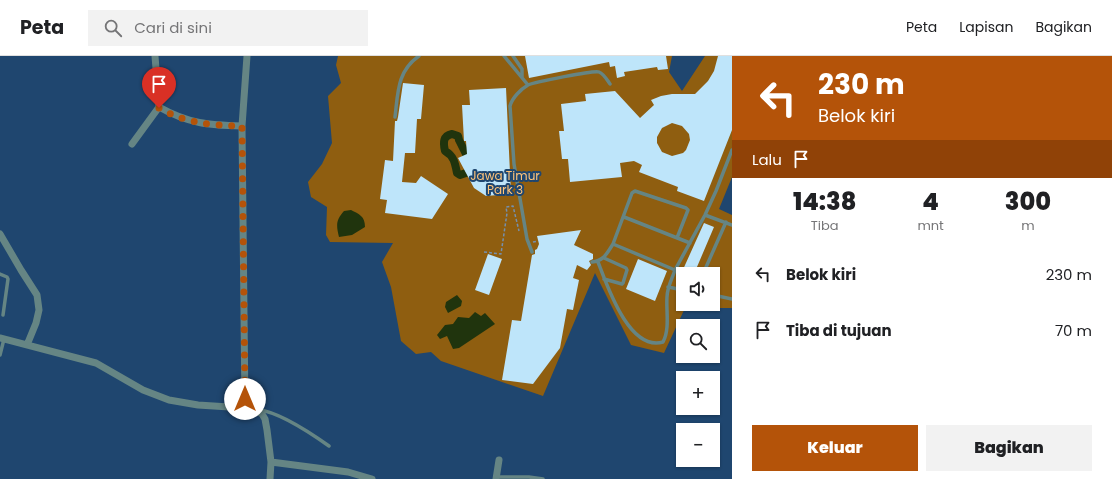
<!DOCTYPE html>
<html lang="id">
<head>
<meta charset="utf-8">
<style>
  body { margin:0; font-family:Poppins,sans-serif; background:#f2f2f2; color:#202124; height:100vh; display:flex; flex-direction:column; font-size:15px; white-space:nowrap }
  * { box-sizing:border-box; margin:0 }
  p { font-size:13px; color:#757577 }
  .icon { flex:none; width:22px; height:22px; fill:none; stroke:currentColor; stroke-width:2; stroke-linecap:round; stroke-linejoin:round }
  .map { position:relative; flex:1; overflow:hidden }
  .drawer { display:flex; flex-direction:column; background:#fff; width:380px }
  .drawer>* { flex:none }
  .hud { background:#b45309; color:#fff; overflow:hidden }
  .tools { position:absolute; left:676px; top:211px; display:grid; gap:8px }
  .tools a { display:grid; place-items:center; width:44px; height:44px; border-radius:0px; background:#fff; box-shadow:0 1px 3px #0004; font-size:20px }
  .pin { position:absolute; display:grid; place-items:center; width:34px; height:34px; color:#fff; margin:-41px -17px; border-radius:50% 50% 50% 0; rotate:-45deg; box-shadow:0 0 4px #0007 }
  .pin .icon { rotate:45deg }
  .me { position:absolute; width:44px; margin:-22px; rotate:0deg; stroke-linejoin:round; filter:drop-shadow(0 0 3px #0008) }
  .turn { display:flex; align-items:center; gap:14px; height:84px; padding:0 20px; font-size:18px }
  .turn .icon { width:52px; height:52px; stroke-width:2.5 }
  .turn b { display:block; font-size:28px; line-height:34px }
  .then { display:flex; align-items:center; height:38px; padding:0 20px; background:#0003; gap:8px; font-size:15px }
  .eta { display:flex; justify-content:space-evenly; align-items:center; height:68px; text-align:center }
  .eta b { font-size:24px; font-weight:800; line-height:28px }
  .cta { display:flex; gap:8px; margin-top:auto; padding:8px 20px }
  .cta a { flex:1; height:46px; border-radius:0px; background:#b45309; color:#fff; font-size:16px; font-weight:800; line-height:46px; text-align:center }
  .cta a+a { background:#f2f2f2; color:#202124 }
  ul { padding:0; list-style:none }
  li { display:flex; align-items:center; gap:12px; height:56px; padding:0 20px }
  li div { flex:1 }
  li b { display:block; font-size:15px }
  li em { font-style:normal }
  header { display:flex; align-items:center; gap:24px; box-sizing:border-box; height:56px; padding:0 20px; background:#fff; border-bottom:1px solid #e0e0e0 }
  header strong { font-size:19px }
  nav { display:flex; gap:22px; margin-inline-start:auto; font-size:14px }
  .search { width:280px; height:36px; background:#f2f2f2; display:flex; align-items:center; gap:10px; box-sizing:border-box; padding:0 14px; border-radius:0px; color:#757577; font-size:15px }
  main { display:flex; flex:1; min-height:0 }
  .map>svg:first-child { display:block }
  .green { fill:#8f5e10; fill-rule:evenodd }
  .water { fill:#20340d }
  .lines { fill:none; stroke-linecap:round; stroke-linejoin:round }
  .canal { stroke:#20340d; stroke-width:8 }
  .building { fill:#bee5fa; fill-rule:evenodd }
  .path { stroke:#7590ae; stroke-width:1.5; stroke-dasharray:3 2; stroke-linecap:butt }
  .service { stroke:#658584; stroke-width:3.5 }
  .minor { stroke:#658584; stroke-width:7 }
  .route { stroke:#b45309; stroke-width:7; stroke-dasharray:0 12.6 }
  .labels { text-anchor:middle; stroke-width:4; stroke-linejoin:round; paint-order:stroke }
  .park-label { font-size:12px; fill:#ffc47a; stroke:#1f466f }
</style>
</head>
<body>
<header>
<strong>Peta</strong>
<div class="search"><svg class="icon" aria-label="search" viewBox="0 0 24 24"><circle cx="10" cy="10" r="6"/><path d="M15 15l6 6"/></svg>Cari di sini</div>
<nav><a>Peta</a><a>Lapisan</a><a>Bagikan</a></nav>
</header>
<main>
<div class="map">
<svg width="732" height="423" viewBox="0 0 732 423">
  <rect width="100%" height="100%" fill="#1f466f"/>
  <path class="green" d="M338,0H672L669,16L682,35L705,0H732V121L719,153L732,159V252H685L664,297L631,289L595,217L543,340L441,305L431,296L416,298L401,285L391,231L382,206L393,187L330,186L326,179L327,151L311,141L308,126L322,108L332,87L328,40L341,27L336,9ZM683,218H713V248H683Z"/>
  <path class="water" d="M351,154C359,158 365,160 365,171L352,179L339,181C336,169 336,164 344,155Z
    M457,239L462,245L461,250L448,257L445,251L446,246Z
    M475,256L481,260L485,257L495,268L459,292L453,293L447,280L440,283L437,279L445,269L453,268L458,261L469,262Z"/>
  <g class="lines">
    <path class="canal" d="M466,98L459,84L458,80L452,78C443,80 443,86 445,95C454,100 455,107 457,117L460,119L466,117"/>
  </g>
  <path class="building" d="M525,0H666L668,13L658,14L657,11L624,16L625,20L617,22L615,10L610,11L609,6L529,22Z
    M718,0H732V74L704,145L677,135L678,131L639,116L642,109L634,105L620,107L622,121L570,126L568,103H562L559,75H564L561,48L586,45L585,38L615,35L640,62L654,49L651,44L661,40L672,38H695L708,25L714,15ZM672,67L682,70L689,78L690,84L686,94L683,97L672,100L662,96L657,87V81L662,72Z
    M403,27L424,29L421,63H417L415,97H405L402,126L416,127L421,120L448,138L432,163L385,157L387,144L380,143L385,104L393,105L395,65H397L398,61Z
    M506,32L511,138L486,140L474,132L458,102L467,98L466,85H464L462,49H470L469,34Z
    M704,167L714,171L694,218H681Z
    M581,174L574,189L593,198V203L589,205L591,209L587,214L577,209L573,222L579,224L573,254L567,253L560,292L533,328L502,324L512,264L521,265L532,199L535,198V194L537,193L539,188L537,180Z
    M488,198L502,203L489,239L475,234Z
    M638,203L667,215L655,245L626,233Z"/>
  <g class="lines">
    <path class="path" d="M533,186L538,185
      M484,196L501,198L507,157L506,151L513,150L519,175"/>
    <path class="service" d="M504,0L528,29
      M513,0L522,13V21
      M395,61C398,37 397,15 419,0
      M705,159L732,169
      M624,161L690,187
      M613,188L632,137L635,135L686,152L688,154L677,182
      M532,196L527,183L514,108L510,50C512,42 521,33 528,29C535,26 594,14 599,16C604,18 607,24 610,28
      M604,202L626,212L627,214L623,227L622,228L604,223
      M592,206C604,205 607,197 613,188L675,214L705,159L716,135L732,94
      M598,206C607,229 629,296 663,286C670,273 666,255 667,241C667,232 672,223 675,214
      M0,218L7,221L8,223L3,259
      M703,218L726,166
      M668,231L683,234
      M713,239L732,243
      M0,299L4,283
      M259,354C279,356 312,378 329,390
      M497,421H529L543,423"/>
    <path class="minor" d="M159,51C189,68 209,69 242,70
      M132,88L159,51L155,0
      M0,178L21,214L37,239L39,254L36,267L27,289
      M0,282L96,307L143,334L169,344L198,349L245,352L256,354L262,358L265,363L267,374L271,406L270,423
      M245,352L242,70L247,0
      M271,406L348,416L372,423
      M496,423L499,404"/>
  </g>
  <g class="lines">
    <path class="route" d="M159,52C188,68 210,69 242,70L245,343"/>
  </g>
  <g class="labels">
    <g class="park-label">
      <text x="505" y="124">Jawa Timur<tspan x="505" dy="14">Park 3</tspan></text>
    </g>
  </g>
</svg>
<div class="tools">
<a><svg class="icon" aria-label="sound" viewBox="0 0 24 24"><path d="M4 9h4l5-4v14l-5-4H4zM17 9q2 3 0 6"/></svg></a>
<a><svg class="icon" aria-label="search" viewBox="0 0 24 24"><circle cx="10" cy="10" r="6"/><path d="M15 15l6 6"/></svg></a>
<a>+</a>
<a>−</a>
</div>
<div class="pin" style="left:159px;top:52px;background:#d93025"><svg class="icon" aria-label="arrive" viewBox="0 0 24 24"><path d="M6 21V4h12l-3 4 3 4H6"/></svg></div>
<svg class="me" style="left:245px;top:343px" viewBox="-20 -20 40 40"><circle r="19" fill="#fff"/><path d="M0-13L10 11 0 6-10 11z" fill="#b45309"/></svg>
</div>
<section class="drawer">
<div class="hud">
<div class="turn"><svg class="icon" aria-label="left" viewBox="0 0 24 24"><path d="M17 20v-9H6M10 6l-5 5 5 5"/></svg><div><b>230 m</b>Belok kiri</div></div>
<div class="then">Lalu<svg class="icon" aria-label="arrive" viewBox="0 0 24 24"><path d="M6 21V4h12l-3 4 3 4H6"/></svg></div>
</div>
<div class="eta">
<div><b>14:38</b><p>Tiba</p></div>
<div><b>4</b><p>mnt</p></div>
<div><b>300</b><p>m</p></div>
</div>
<ul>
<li><svg class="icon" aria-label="left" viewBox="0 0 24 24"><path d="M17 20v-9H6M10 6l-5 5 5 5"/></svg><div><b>Belok kiri</b></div><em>230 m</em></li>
<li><svg class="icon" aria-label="arrive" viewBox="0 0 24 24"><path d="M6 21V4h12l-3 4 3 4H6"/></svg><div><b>Tiba di tujuan</b></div><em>70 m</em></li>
</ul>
<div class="cta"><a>Keluar</a><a>Bagikan</a></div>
</section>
</main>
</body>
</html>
